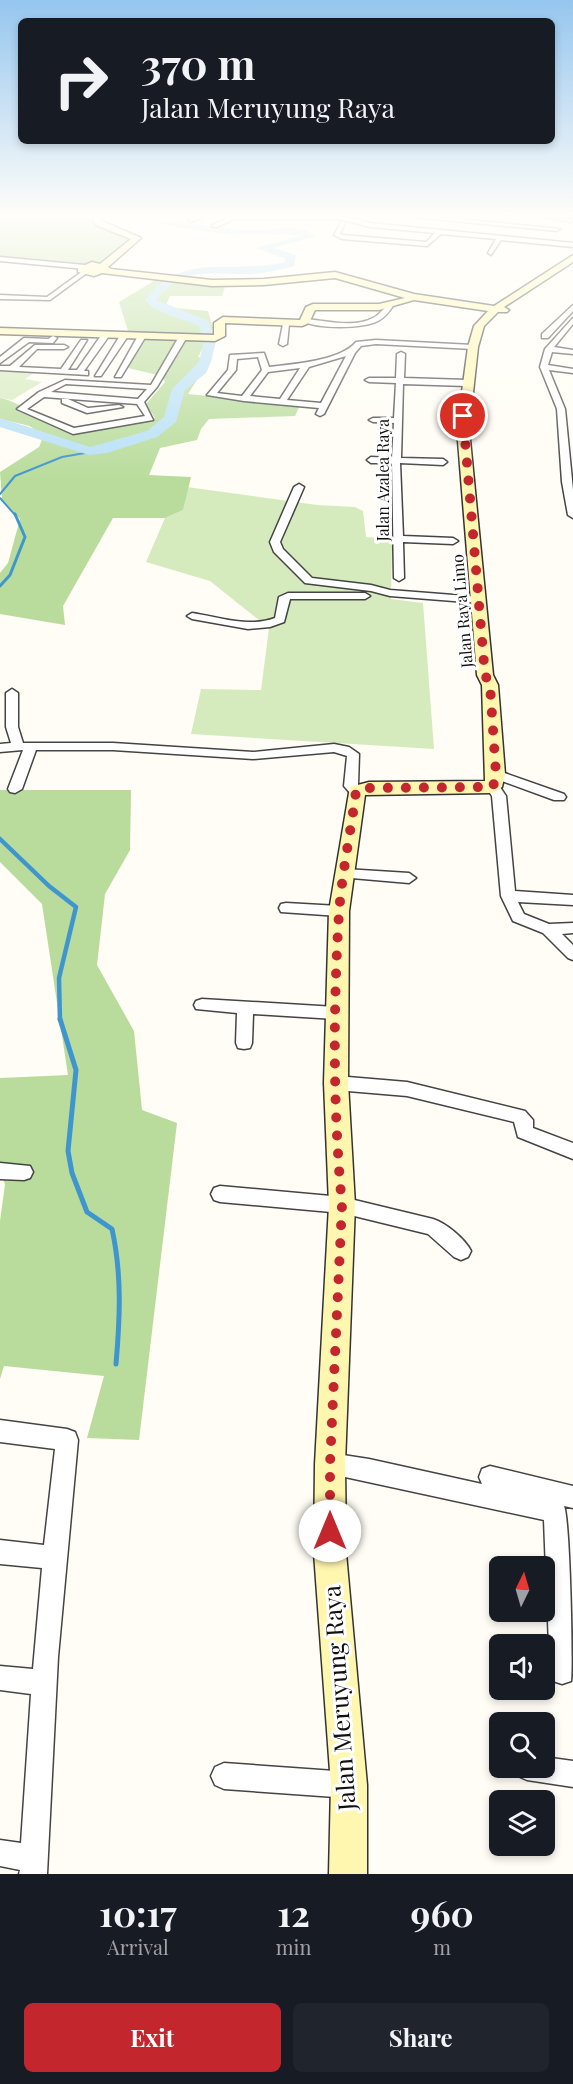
<!DOCTYPE html>
<html lang="en">
<head>
<meta charset="utf-8">
<style>
  body { margin:0; font-family:"Playfair Display",serif; background:#20242c; color:#f1f3f6; height:100vh; display:flex; flex-direction:column; font-size:22px; white-space:nowrap }
  * { box-sizing:border-box; margin:0 }
  p { font-size:20px; color:#9ea1a6 }
  .icon { flex:none; width:33px; height:33px; fill:none; stroke:currentColor; stroke-width:2; stroke-linecap:round; stroke-linejoin:round }
  .map { position:relative; height:1874px; overflow:hidden }
  .panel { display:flex; flex-direction:column; background:#171b24; flex:1 }
  .panel>* { flex:none }
  .guide { position:absolute; left:18px; top:18px; width:537px; height:126px; border-radius:9px; box-shadow:0 3px 9px #0003; background:#171b24; color:#f1f3f6; overflow:hidden }
  .needle { width:39px; rotate:5deg }
  .controls { position:absolute; left:489px; top:1556px; display:grid; gap:12px }
  .controls a { display:grid; place-items:center; width:66px; height:66px; border-radius:9px; background:#171b24; box-shadow:0 3px 9px #0003; font-size:30px }
  .pin { position:absolute; display:grid; place-items:center; width:51px; height:51px; color:#fff; margin:-26px; border:3px solid #fff; border-radius:50%; box-shadow:0 2px 6px #0007 }
  .me { position:absolute; width:66px; margin:-33px; rotate:0deg; stroke-linejoin:round; filter:drop-shadow(0 0 4px #0008) }
  .turn { display:flex; align-items:center; gap:21px; height:126px; padding:0 24px; font-size:27px }
  .turn .icon { width:78px; height:78px; stroke-width:2.5 }
  .turn b { display:block; font-size:42px; line-height:51px }
  .eta { display:flex; justify-content:space-evenly; align-items:center; height:102px; text-align:center }
  .eta b { font-size:36px; font-weight:700; line-height:42px }
  .action { display:flex; gap:12px; margin-top:auto; padding:12px 24px }
  .action a { flex:1; height:69px; border-radius:9px; background:#c4262e; color:#fff; font-size:24px; font-weight:700; line-height:69px; text-align:center }
  .action a+a { background:#20242c; color:#f1f3f6 }
  .map>svg:first-child { display:block }
  .green { fill:#d5ebbd }
  .forest { fill:#b9dc9c }
  .lines { fill:none; stroke-linecap:round; stroke-linejoin:round }
  .stream-far3 { stroke:#3f96cf; stroke-width:2 }
  .stream-far2 { stroke:#3f96cf; stroke-width:3 }
  .stream-far1 { stroke:#3f96cf; stroke-width:4.5 }
  .stream { stroke:#3f96cf; stroke-width:5 }
  .river { fill:#b9e0f7; fill-rule:evenodd }
  .street-casing { stroke:#444; stroke-width:3 }
  .secondary-casing { stroke:#333; stroke-width:3 }
  .street { fill:#fff; fill-rule:evenodd }
  .secondary { fill:#fff6b0; fill-rule:evenodd }
  .route { stroke:#c4262e; stroke-width:10; stroke-dasharray:0 18 }
  .labels { text-anchor:middle; stroke-width:6; stroke-linejoin:round; paint-order:stroke }
  .far-street-label { font-size:16px; fill:#111; stroke:#fff }
  .near-street-label { font-size:24px; fill:#111; stroke:#fff }
</style>
</head>
<body>
<div class="map">
<svg width="573" height="1874" viewBox="0 0 573 1874">
  <rect width="100%" height="100%" fill="#fffdf5"/>
  <path class="green" d="M0,369L37,371L25,379L42,382L12,400L0,398Z
    M187,487L317,505L355,507L363,511L366,537L392,539L391,599L423,603L434,749L191,734L201,689L261,690L269,628L210,581L146,562L165,518L183,510Z"/>
  <path class="forest" d="M0,217H89L99,226L129,239L96,265L0,256Z
    M154,281L225,287L222,296H170L165,307L208,311L213,328L198,357L210,359L188,394L300,405L295,416L209,419L201,429L197,440L160,448L149,475L191,477L183,510L165,518H113L63,606L65,625L0,614V573L8,563L20,519L2,499L0,472L39,447L43,437L30,426L0,419V398C22,402 48,425 72,432C82,435 142,422 155,418L146,404L165,382L162,376L128,368L147,335L129,334L119,302Z
    M0,790H131L130,850L105,894L97,965L134,1031L142,1110L177,1123L139,1440L87,1438L104,1376L4,1366L0,1379V1221L5,1184L0,1173V1078L68,1075L42,904L0,862Z"/>
  <g class="lines">
    <path class="stream-far3" d="M0,494L15,476L62,457L102,450
      M0,498L16,516"/>
    <path class="stream-far2" d="M0,586L10,575L25,537L15,514"/>
    <path class="stream-far1" d="M0,839L49,886L76,907L59,978L60,1020"/>
    <path class="stream" d="M60,1019L76,1070L68,1151L72,1173L87,1212L112,1229C122,1274 120,1318 116,1364"/>
    <path class="river" d="M140,217C180,217 220,233 261,230C279,228 302,224 316,236L273,248L296,255L294,266C278,270 263,274 247,274C210,274 182,266 157,300L208,321L216,341L211,362L206,373L185,390L176,422L157,437L107,453L89,455L0,427V418L90,447L147,431L164,417L172,389L199,362L204,341L199,326C181,317 158,316 145,300C182,250 234,275 285,262L286,259L256,248L302,235L224,234L170,226Z"/>
    <g class="street-casing">
      <path id="street" d="M193,217H203L191,222L188,220Z
        M229,217H346L370,223L573,243V247L501,240L491,255L488,253L496,239L441,234L427,246L342,239L334,235L342,221L345,223L340,234L343,235L426,242L435,233L370,227L340,219H235L216,227L211,226Z
        M412,217H440L560,229L557,231Z
        M545,217L573,220L570,222Z
        M0,257L85,265L88,267L85,269L0,261Z
        M83,271L88,272L50,300L0,299V295L47,297Z
        M391,302L394,304C390,311 385,317 378,321C362,329 317,329 303,321L306,319C327,321 354,328 373,318C381,314 385,306 391,302Z
        M573,305V311L548,338H542V334Z
        M573,318V324L554,347L573,350V354L552,352L548,365L573,369V373L549,370L565,409L573,490V518L568,515L562,482L557,409L540,367L545,349Z
        M286,322L289,324L287,344L283,346L279,344L283,324Z
        M102,334L109,336L84,371H88V375L0,370V366H10L35,345H64L68,347L64,349H37L19,367L61,369L81,340H87L68,370H77Z
        M121,334L128,336L101,376H95Z
        M139,334L146,336L121,377H115Z
        M180,335L187,337L157,387L144,402L153,420L73,434L17,409L39,392L65,380L151,385ZM66,384L147,389L138,399L51,392ZM44,397L137,404L145,416L74,428L27,409Z
        M53,336L57,338L53,343L29,342L0,363V357L24,338L48,339Z
        M376,340L473,345L477,347L473,349L376,344L361,346L355,353L324,414L320,416L316,414L319,408L244,401L207,395L228,370L230,355L264,353L269,367C294,364 340,361 356,342ZM346,356L321,403L287,400L309,367ZM258,357L262,370L242,396L217,393L236,370L237,359ZM300,368L280,399L250,396L268,372Z
        M401,352L405,354L404,378L467,380L471,384L467,386L403,384L401,458L443,459L447,462L443,465L400,463L403,536L453,538L458,541L453,544L403,542L404,578L399,581L394,578L392,463H371L367,460L371,457L392,458L394,423L373,422L369,420L373,418H394L396,383L369,382L365,380L369,378H396L397,354Z
        M62,399H68L88,408L119,405L123,407L87,413L62,403Z
        M299,484L304,487L280,542L283,549L312,578L371,585L390,590L479,597L484,600L479,603L390,596L371,591L305,583L274,552L270,542L294,487Z
        M288,593H365L370,596L365,599H290L284,622L270,627L248,629L192,619L187,616L192,613C219,617 248,628 275,618L279,597Z
        M12,689L18,693V727L23,743H113L253,752L334,744L349,747L359,754L358,785L363,791L356,795L351,794L344,786L347,756L334,752L253,759L113,750H36L22,789L15,793L10,792L8,789L23,750L0,752V744L11,743L6,727V693Z
        M496,770L564,794L566,797L564,800H554L491,777L490,774L491,771Z
        M493,783L498,784L506,796L515,891L573,895V905L518,902L524,914L549,924L573,923V933L562,934L573,945V960L568,958L543,933L513,921L501,896L492,796L486,787Z
        M345,869L409,873L416,878L409,883L340,877L338,874Z
        M286,903L339,906L346,911L339,916L281,912L279,908L281,904Z
        M202,999L336,1007L342,1009L344,1013L342,1017L336,1019L253,1014L252,1043L250,1048L244,1049L238,1048L236,1043L237,1013L196,1009L194,1005L196,1001Z
        M336,1076L407,1082L525,1111L533,1120V1128L573,1143V1159L518,1137L514,1122L407,1096L336,1090L330,1088L328,1083L330,1078Z
        M0,1163L30,1166L33,1172L30,1178L24,1180L0,1179Z
        M220,1186L342,1197L433,1219C446,1223 465,1239 471,1251L468,1257L461,1260L454,1257L428,1234L342,1213L220,1202L214,1200L211,1194L214,1188Z
        M0,1420L67,1429L75,1432L78,1440L58,1657L47,1874H19L20,1870L0,1866V1840L21,1843L31,1694L0,1690V1666L33,1669L42,1568L0,1564V1540L44,1545L55,1449L0,1442Z
        M330,1453L369,1459L482,1484L479,1477L482,1469L490,1466L573,1486V1508L564,1506C570,1519 573,1669 571,1681L562,1684L553,1681L550,1672L544,1520L322,1472L319,1464L322,1456Z
        M544,1757L573,1761V1787L527,1780L518,1776L514,1767H544Z
        M224,1763L349,1772L358,1776L362,1785L358,1794L349,1798L224,1789L215,1785L211,1776L215,1767Z"/>
    </g>
    <g class="secondary-casing">
      <path id="secondary" d="M92,217H100L102,221L141,238L108,267L111,269L212,280L264,279L335,272L414,294L494,306L573,255V262L504,307L509,310L507,312H498L484,326L478,347L469,429L493,675L498,685L505,774L502,787L493,793L365,795L349,911L348,1083L355,1205L345,1464L346,1553L367,1785V1874H329L331,1785L314,1553L315,1464L329,1205L324,1083L329,911L350,787L369,782L485,781L482,685L477,675L457,429L468,347L474,326L488,311L414,300L379,310H315L309,323L302,326L225,323V336L215,341L0,334V328L214,335V323L223,317L300,320L306,307L313,304H379L405,298L335,278L264,285L212,286L102,273L94,276L78,272V268L92,262L100,264L131,239L96,225Z"/>
    </g>
    <use href="#street" class="street"/>
    <use href="#secondary" class="secondary"/>
  </g>
  <linearGradient id="sky" x2="0" y2="1"><stop stop-color="#95c6ee"/><stop offset="0.45" stop-color="#fffefa"/><stop offset="1" stop-color="#fffefa" stop-opacity="0"/></linearGradient>
  <rect width="573" height="480" fill="url(#sky)"/>
  <g class="lines">
    <path class="route" d="M330,1531V1464L342,1205C333,1109 333,1010 339,913C342,872 351,831 356,791L369,788L493,787L496,774L490,685L485,675L463,416"/>
  </g>
  <g class="labels">
    <g class="far-street-label">
      <text transform="translate(383 480) rotate(-90)" y="6">Jalan Azalea Raya</text>
      <text transform="translate(462 611) rotate(-95)" y="6">Jalan Raya Limo</text>
    </g>
    <g class="near-street-label">
      <text transform="translate(340 1698) rotate(-94)" y="8">Jalan Meruyung Raya</text>
    </g>
  </g>
</svg>
<div class="controls">
<a><svg class="needle" viewBox="-14 -14 28 28"><path d="M0-13l5 13h-10z" fill="#e53935"/><path d="M0 13l5-13h-10z" fill="#9ea1a6"/></svg></a>
<a><svg class="icon" aria-label="sound" viewBox="0 0 24 24"><path d="M4 9h4l5-4v14l-5-4H4zM17 9q2 3 0 6"/></svg></a>
<a><svg class="icon" aria-label="search" viewBox="0 0 24 24"><circle cx="10" cy="10" r="6"/><path d="M15 15l6 6"/></svg></a>
<a><svg class="icon" aria-label="layers" viewBox="0 0 24 24"><path d="M12 4l9 5-9 5-9-5zM3 14l9 5 9-5"/></svg></a>
</div>
<div class="pin" style="left:463px;top:416px;background:#d93025"><svg class="icon" aria-label="arrive" viewBox="0 0 24 24"><path d="M6 21V4h12l-3 4 3 4H6"/></svg></div>
<svg class="me" style="left:330px;top:1531px" viewBox="-20 -20 40 40"><circle r="19" fill="#fff"/><path d="M0-13L10 11 0 6-10 11z" fill="#c4262e"/></svg>
<div class="guide">
<div class="turn"><svg class="icon" aria-label="right" viewBox="0 0 24 24"><path d="M7 20v-9h11M14 6l5 5-5 5"/></svg><div><b>370 m</b>Jalan Meruyung Raya</div></div>
</div>
</div>
<section class="panel">
<div class="eta">
<div><b>10:17</b><p>Arrival</p></div>
<div><b>12</b><p>min</p></div>
<div><b>960</b><p>m</p></div>
</div>
<div class="action"><a>Exit</a><a>Share</a></div>
</section>
</body>
</html>
